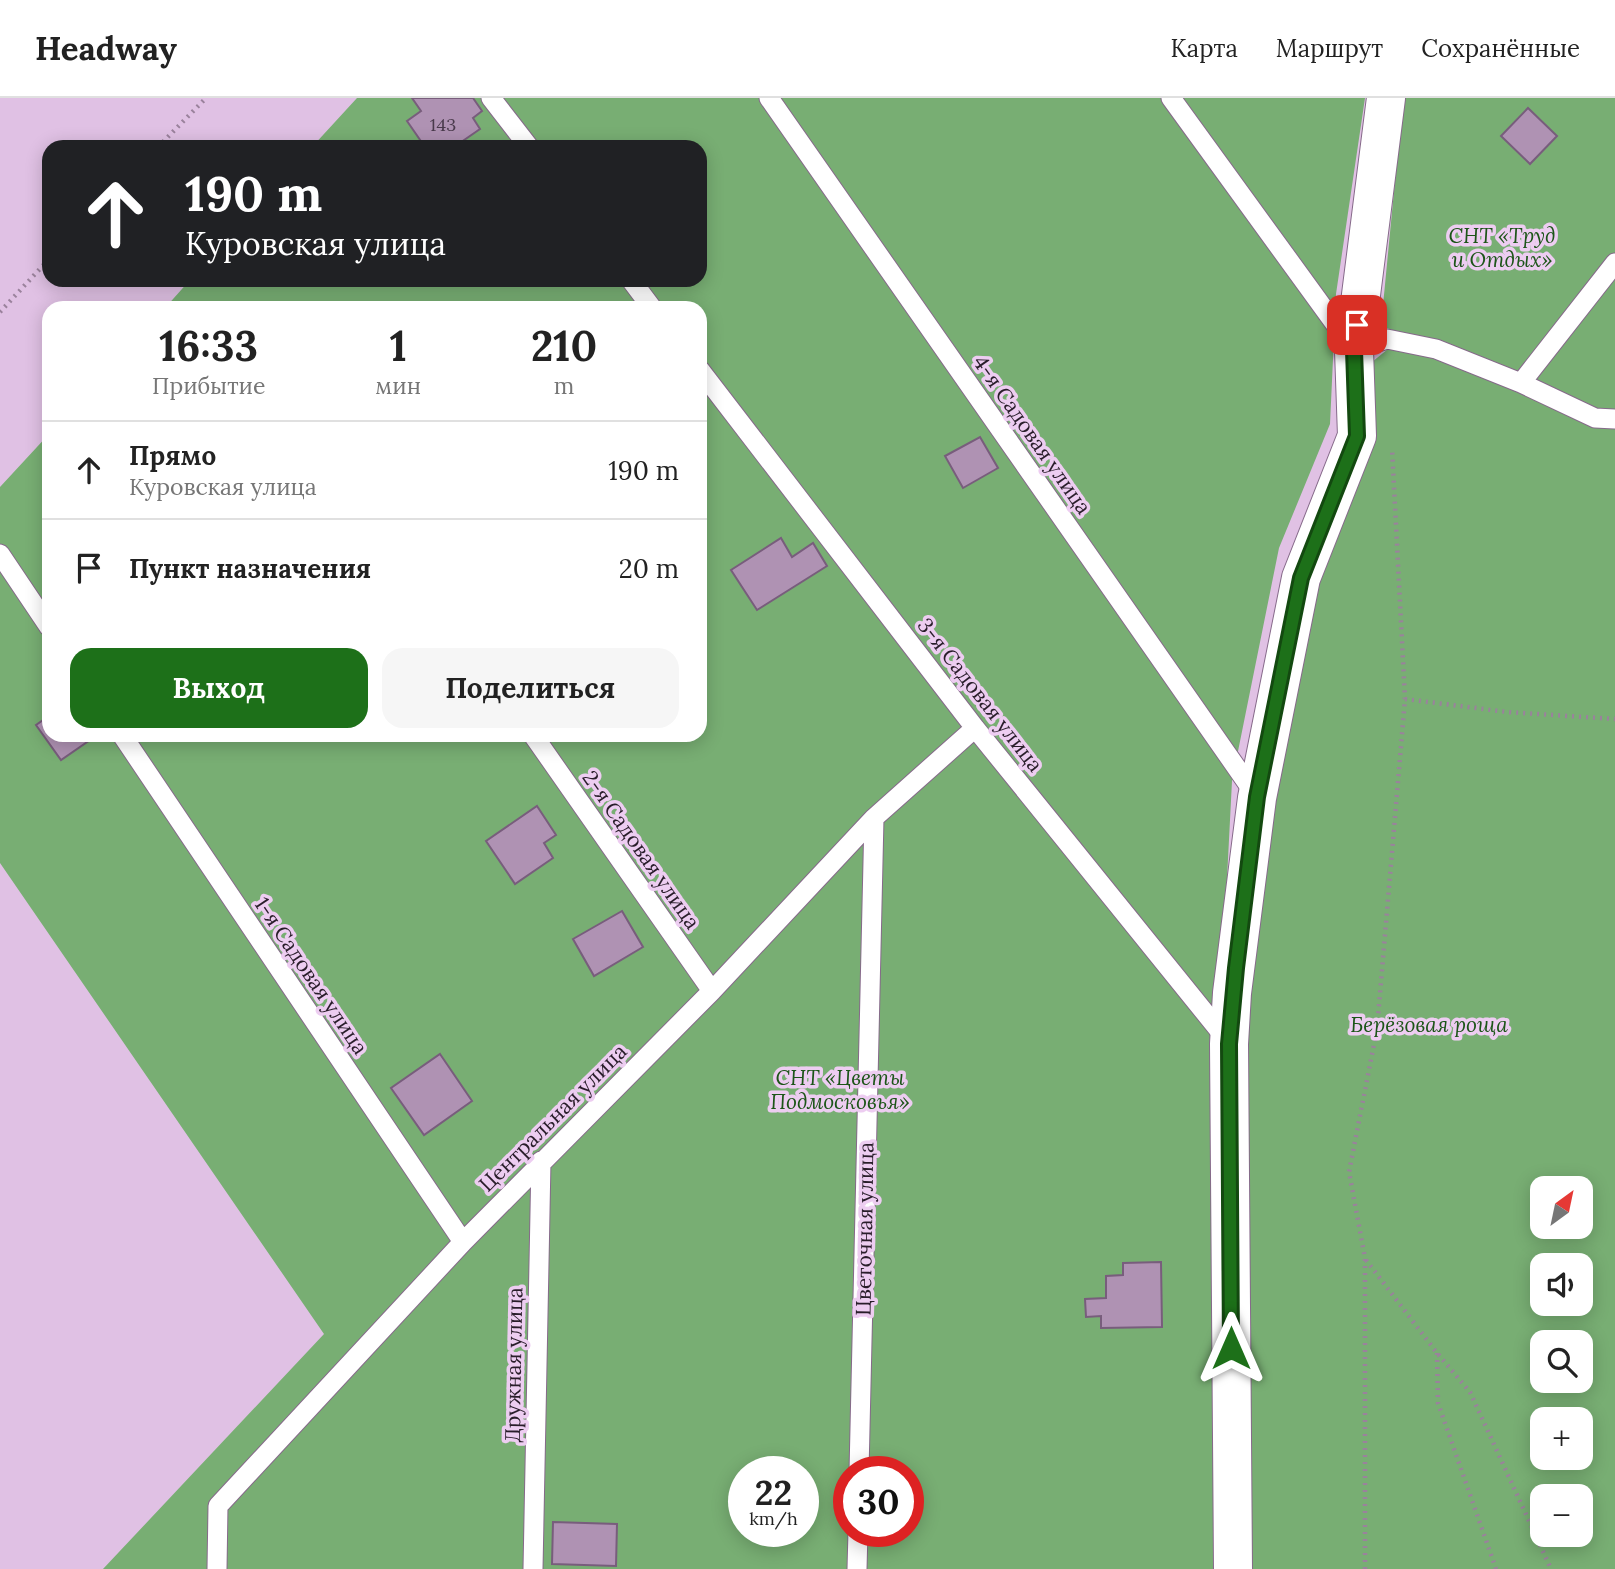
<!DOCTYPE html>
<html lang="ru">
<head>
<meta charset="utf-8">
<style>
  body { margin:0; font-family:Lora,serif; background:#f6f6f6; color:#222; height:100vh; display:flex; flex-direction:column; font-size:26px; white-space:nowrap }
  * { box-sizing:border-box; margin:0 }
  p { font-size:23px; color:#767676 }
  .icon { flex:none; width:38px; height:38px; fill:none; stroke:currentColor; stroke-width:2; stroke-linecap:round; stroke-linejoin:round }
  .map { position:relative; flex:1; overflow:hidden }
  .details { position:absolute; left:42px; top:203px; width:665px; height:441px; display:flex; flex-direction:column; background:#fff; border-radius:21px; box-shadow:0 4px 18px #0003 }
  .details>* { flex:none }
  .guide { position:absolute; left:42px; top:42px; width:665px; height:147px; border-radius:21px; box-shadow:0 4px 18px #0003; background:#202124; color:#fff; overflow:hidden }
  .needle { width:46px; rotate:33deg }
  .fabs { position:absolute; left:1530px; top:1078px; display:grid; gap:14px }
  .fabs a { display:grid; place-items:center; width:63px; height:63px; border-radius:14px; background:#fff; box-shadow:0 4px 18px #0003; font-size:35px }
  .speed { position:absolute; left:728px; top:1358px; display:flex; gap:14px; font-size:35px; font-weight:700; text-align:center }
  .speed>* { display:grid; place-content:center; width:91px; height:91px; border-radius:50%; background:#fff; box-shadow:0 4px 18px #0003; line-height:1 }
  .speed small { font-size:18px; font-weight:400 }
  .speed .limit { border:10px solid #d22; background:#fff; color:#111 }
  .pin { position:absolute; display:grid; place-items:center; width:60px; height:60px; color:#fff; margin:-30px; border-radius:14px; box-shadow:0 4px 10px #0006 }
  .me { position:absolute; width:77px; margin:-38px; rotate:0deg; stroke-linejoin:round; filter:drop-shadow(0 0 5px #0008) }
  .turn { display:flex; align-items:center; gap:24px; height:147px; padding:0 28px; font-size:32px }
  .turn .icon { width:91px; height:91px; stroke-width:2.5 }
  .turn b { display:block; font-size:49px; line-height:60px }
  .eta { display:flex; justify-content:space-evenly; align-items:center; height:119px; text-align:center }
  .eta b { font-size:42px; font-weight:700; line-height:49px }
  .action { display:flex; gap:14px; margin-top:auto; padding:14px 28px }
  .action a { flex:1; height:80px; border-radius:21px; background:#1d7019; color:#fff; font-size:28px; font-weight:700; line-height:80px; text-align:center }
  .action a+a { background:#f6f6f6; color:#222 }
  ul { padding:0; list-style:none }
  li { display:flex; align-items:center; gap:21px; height:98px; padding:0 28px; border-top:2px solid #e0e0e0 }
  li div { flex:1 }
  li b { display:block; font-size:26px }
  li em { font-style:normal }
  header { display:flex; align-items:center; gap:42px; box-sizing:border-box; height:98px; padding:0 35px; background:#fff; border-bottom:2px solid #e0e0e0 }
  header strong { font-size:33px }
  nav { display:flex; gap:38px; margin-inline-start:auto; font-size:24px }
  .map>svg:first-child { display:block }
  .green { fill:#78ae73; fill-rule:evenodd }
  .building { fill:#af92b3; stroke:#785d7c; stroke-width:2 }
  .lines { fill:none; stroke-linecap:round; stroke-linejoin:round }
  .lane-casing { stroke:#866a8a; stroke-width:21 }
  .street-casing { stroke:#866a8a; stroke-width:40 }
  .path { stroke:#9a829c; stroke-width:4.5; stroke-dasharray:2 5; stroke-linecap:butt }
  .lane { stroke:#fff; stroke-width:19 }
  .street { stroke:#fff; stroke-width:38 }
  .route-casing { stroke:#134910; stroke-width:18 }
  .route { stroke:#1d7019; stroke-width:12 }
  .labels { text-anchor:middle; stroke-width:7; stroke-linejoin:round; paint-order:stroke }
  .number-label { font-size:18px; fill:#4a3a4c }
  .park-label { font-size:21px; font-style:italic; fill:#1c5518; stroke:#edcdf1 }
  .street-label { font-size:21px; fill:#291d2a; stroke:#edcdf1 }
</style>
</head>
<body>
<header>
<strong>Headway</strong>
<nav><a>Карта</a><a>Маршрут</a><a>Сохранённые</a></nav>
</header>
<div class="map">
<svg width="1615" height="1471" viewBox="0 0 1615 1471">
  <rect width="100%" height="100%" fill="#e0c1e4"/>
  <path class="green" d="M357,0H1365L1336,196L1330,326L1279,450L1232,683L1224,839L1244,792L1361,273L1399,242L1472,260L1381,228L1403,0H1615V1471H103L324,1236L0,765V389L49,336V637H700V210H165L190,182H700V49H312ZM1542,1090H1580V1129H1542ZM1542,1167H1580V1206H1542ZM1542,1244H1580V1283H1542ZM1542,1321H1580V1360H1542ZM744,1374H803V1433H744ZM849,1374H908V1433H849ZM1542,1398H1580V1437H1542Z"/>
  <path class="building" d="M412,0H473L482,13L473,20L480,31L454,49H425L407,23L421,13Z
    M1528,10L1557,38L1530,66L1501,38Z
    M980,339L998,370L963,390L945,358Z
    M781,440L792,459L813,445L827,468L757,512L731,472Z
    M49,618V637H86L90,642L61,662L36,627Z
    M537,708L556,737L544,745L553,760L515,786L486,743Z
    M622,813L643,849L594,878L573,841Z
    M440,956L472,1003L424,1037L391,990Z
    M1161,1164L1162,1229L1101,1230V1218L1086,1219L1085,1201L1106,1200V1178L1123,1177V1165Z
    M553,1424L617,1426L616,1468L552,1466Z"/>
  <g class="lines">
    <g class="lane-casing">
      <path id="lane" d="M491,0L529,49
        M769,0L1257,699
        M1171,0L1354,252L1387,241L1436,251L1521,285L1615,165
        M631,182L652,210
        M700,272L975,630L1227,942
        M1521,285L1595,320L1615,321
        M0,456L49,529
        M122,637L463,1144
        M533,637L712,893
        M859,1374L874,720
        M217,1471L218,1408L463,1144L712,893L874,720L975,630
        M533,1471L541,1063
        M857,1471L858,1433"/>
    </g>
    <g class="street-casing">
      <path id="street" d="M1233,1471L1229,946L1232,895L1257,700L1301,480L1357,338L1354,252L1386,0"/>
    </g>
    <path class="path" d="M158,49L206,0
      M0,214L49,161
      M1405,601L1507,614L1615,621
      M1366,1162L1437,1255L1470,1294L1551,1471
      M1437,1255L1438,1305L1496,1471
      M1365,1471V1160L1349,1074L1377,931L1405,601L1392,350"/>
    <use href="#lane" class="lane"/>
    <use href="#street" class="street"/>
  </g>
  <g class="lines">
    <g class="route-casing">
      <path id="route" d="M1231,1250L1229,946L1236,870L1257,699L1301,480L1357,338L1354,252L1357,227"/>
    </g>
    <use href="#route" class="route"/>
  </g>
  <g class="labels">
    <g class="number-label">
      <text x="443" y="33">143</text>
    </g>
    <g class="park-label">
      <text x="1502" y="145">СНТ «Труд<tspan x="1502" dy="24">и Отдых»</tspan></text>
      <text x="1429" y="934">Берёзовая роща</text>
      <text x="840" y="987">СНТ «Цветы<tspan x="840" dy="24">Подмосковья»</tspan></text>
    </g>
    <g class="street-label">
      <text transform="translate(1032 337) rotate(55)" y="7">4-я Садовая улица</text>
      <text transform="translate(980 597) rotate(52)" y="7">3-я Садовая улица</text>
      <text transform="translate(641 752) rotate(55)" y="7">2-я Садовая улица</text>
      <text transform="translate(311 878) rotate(56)" y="7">1-я Садовая улица</text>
      <text transform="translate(553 1020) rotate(-45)" y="7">Центральная улица</text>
      <text transform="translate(865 1131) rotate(-89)" y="7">Цветочная улица</text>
      <text transform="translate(514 1267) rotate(-89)" y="7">Дружная улица</text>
    </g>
  </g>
</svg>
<div class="fabs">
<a><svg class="needle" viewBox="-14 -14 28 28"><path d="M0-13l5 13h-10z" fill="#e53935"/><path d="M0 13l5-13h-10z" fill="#767676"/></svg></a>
<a><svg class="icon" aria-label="sound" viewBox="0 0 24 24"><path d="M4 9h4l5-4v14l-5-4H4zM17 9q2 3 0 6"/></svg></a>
<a><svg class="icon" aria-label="search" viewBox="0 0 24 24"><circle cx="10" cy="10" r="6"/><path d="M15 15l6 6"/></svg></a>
<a>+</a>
<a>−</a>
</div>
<div class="speed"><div>22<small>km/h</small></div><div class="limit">30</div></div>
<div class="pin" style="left:1357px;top:227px;background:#d93025"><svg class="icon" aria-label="arrive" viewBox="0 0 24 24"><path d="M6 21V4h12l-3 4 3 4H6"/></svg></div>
<svg class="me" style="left:1231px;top:1250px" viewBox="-20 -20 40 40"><path d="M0-17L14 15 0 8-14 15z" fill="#1d7019" stroke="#fff" stroke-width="4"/></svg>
<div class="guide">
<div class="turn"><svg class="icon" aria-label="ahead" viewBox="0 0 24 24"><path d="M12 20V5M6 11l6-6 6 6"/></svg><div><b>190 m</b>Куровская улица</div></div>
</div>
<section class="details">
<div class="eta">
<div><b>16:33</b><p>Прибытие</p></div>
<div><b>1</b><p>мин</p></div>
<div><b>210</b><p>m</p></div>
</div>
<ul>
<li><svg class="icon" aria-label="ahead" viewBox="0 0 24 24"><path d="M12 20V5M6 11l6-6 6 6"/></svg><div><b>Прямо</b><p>Куровская улица</p></div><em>190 m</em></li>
<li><svg class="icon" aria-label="arrive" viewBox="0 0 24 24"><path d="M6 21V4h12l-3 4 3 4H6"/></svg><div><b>Пункт назначения</b></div><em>20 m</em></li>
</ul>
<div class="action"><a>Выход</a><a>Поделиться</a></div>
</section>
</div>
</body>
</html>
